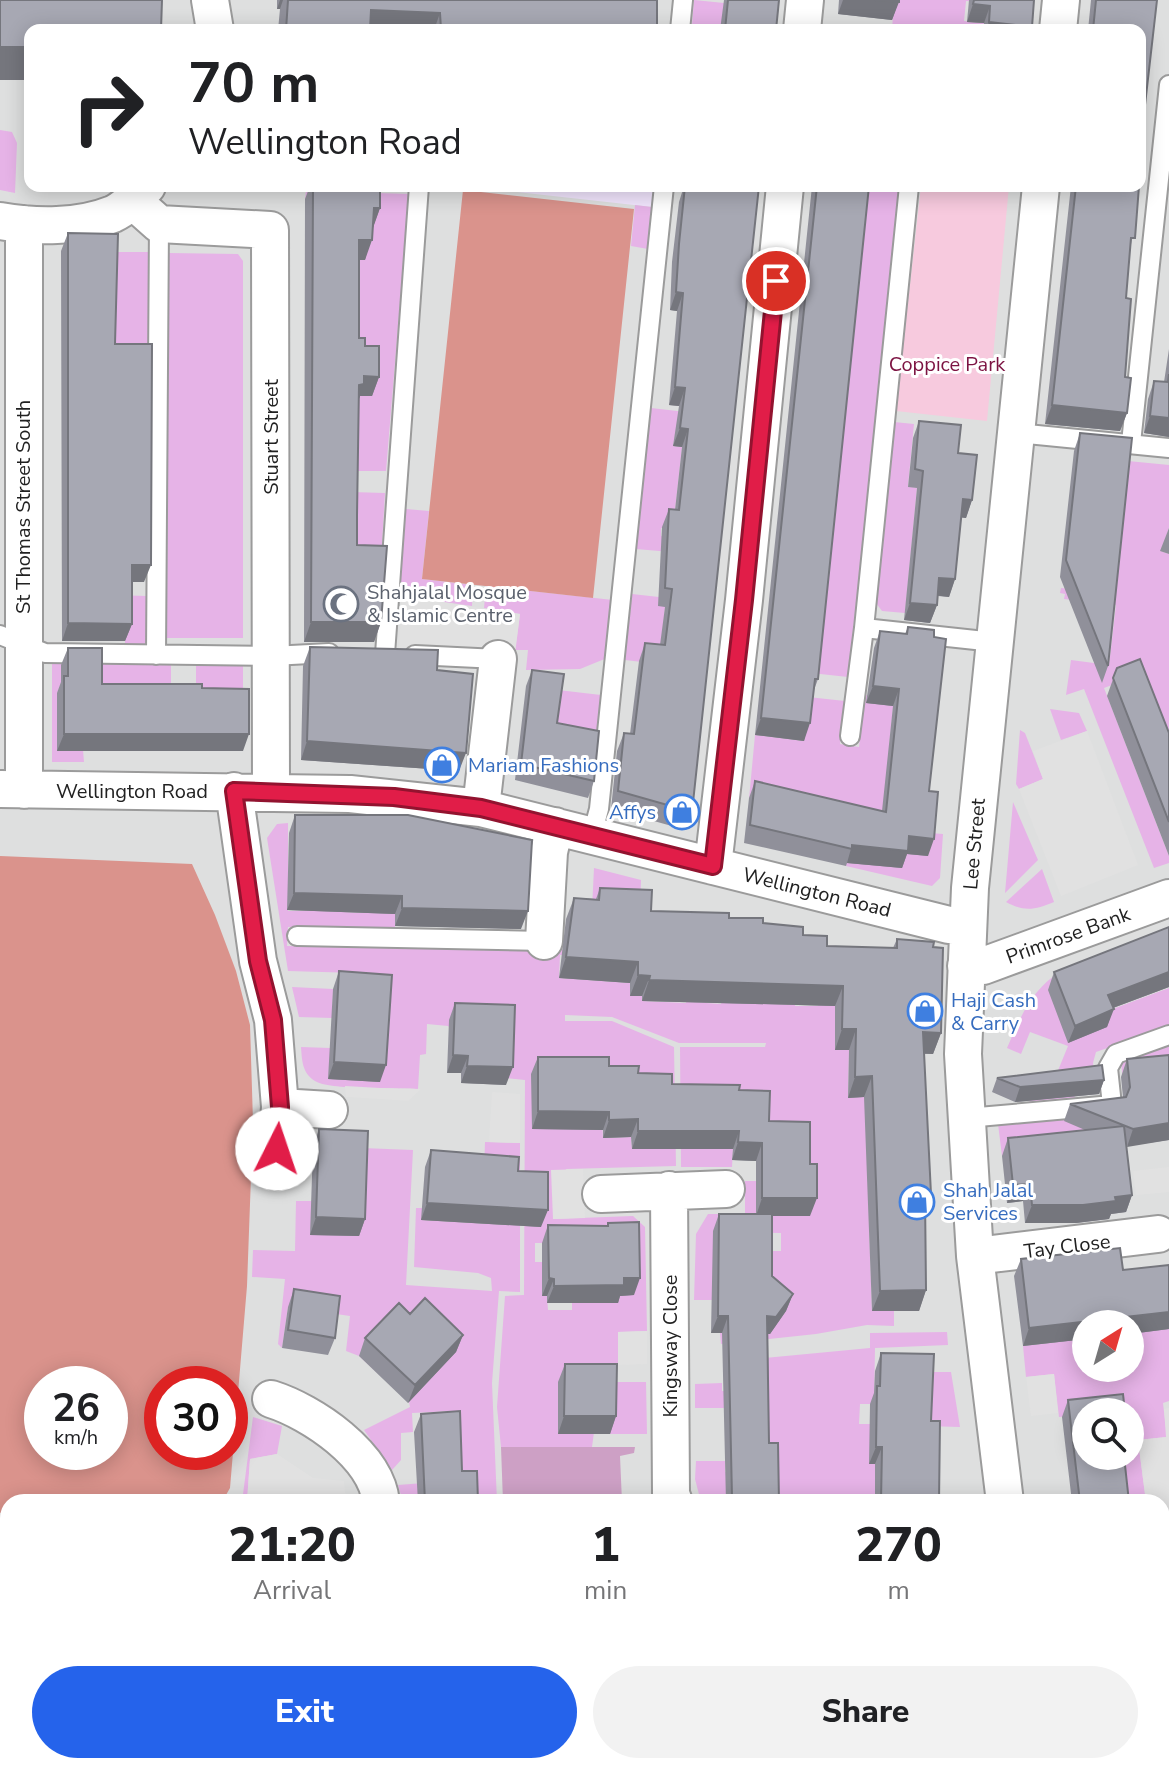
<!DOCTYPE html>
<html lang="en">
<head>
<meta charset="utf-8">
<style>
  body { margin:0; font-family:"Nunito Sans",sans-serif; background:#f2f2f2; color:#202124; height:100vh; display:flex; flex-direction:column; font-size:30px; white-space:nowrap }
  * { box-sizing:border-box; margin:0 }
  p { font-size:26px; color:#757577 }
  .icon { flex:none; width:44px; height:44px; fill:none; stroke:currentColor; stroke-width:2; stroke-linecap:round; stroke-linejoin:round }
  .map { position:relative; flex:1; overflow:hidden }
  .details { position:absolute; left:0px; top:1494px; width:1170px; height:280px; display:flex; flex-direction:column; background:#fff; border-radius:24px 24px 0 0; box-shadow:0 4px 20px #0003 }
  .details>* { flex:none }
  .guide { position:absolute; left:24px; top:24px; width:1122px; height:168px; border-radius:16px; box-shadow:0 4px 20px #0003; background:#fff; color:#202124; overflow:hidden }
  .needle { width:52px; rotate:37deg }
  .tools { position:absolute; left:1072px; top:1310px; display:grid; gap:16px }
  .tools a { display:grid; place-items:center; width:72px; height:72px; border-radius:50%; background:#fff; box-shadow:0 4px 20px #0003; font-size:40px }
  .speed { position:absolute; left:24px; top:1366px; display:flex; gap:16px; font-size:40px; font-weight:700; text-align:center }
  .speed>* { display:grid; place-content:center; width:104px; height:104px; border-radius:50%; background:#fff; box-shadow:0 4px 20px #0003; line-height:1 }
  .speed small { font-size:20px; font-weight:400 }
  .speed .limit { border:12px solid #d22; background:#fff; color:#111 }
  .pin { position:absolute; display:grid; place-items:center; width:68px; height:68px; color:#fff; margin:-34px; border:4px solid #fff; border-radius:50%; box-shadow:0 2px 8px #0007 }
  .me { position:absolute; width:88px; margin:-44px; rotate:4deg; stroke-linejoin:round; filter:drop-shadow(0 0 6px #0008) }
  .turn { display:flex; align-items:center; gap:28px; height:168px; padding:0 32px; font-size:36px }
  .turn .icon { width:104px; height:104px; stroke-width:2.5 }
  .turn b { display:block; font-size:56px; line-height:68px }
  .eta { display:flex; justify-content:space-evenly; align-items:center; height:136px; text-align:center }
  .eta b { font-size:48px; font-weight:800; line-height:56px }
  .button { display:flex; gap:16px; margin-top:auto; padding:16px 32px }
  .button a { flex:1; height:92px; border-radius:48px; background:#2563eb; color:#fff; font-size:32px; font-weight:800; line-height:92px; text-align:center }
  .button a+a { background:#f2f2f2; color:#202124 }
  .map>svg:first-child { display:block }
  .residential { fill:#dedfdf; fill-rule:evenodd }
  .education { fill:#f1e5fd }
  .grass { fill:#e6b3e7; fill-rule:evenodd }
  .forest { fill:#cda0c5 }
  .park { fill:#f7cade }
  .pitch { fill:#da938c; fill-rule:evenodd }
  .parking { fill:#e1e1e1 }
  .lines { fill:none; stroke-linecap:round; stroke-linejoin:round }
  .service-casing { stroke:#9b9b9b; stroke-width:22 }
  .minor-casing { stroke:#9b9b9b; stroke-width:40 }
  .tertiary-casing { stroke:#9b9b9b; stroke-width:48 }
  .service { stroke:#fff; stroke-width:18 }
  .minor { stroke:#fff; stroke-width:36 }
  .tertiary { stroke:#fff; stroke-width:44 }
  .wall { fill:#90909a }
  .shaded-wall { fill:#75767d }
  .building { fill:#a7a8b3; stroke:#75767d; stroke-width:2 }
  .route-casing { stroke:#92132f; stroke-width:20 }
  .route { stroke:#e11d48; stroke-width:14 }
  .labels { text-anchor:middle; stroke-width:6; stroke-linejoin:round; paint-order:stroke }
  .park-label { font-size:20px; fill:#7c1342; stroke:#fff }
  .street-label { font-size:20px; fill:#212121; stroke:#fff }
  .worship-label { font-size:20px; fill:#5b616d; stroke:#fff; text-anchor:start }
  .shop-label { font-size:20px; fill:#366cbe; stroke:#fff; text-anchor:start }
</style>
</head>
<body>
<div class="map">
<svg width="1169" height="1774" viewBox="0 0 1169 1774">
  <rect width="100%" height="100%" fill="#eae9f1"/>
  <path class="residential" d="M0,0H1169V1774H0ZM30,30H1140V186H30ZM1086,1324H1130V1368H1086ZM42,1384H110V1452H42ZM162,1384H230V1452H162ZM1086,1412H1130V1456H1086ZM8,1502H1162V1766H8Z"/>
  <path class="education" d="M462,186H655L652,207Z"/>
  <path class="grass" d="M694,0L724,3L721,28L692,25Z
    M894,0H987V2L966,1L964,21L984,23L983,30H892Z
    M0,130L12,132L17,143L15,193L0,190Z
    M864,186H901L848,677L811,673Z
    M306,191L409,194L386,471H350L357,396H371L358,365L305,199Z
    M635,205L652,207L648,249L631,246Z
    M111,252H149V352L109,351Z
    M168,253L238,254L243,261V638H167Z
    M651,408L686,412L675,435L673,446L682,447L673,528H661V536L672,537L671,552L636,549Z
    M894,422L914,424L908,486L917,488L905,613L882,611L876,603Z
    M1087,457L1169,465V528L1161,551L1169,554V766L1133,677L1104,688L1169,856V863L1154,868L1084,689L1066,695L1071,660L1109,665L1116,605L1064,599L1065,594L1060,593L1061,588L1111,594Z
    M351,492L385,493L381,560L350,558Z
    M406,509L429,511L422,579L473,585L472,606L402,596L398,592Z
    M486,586L613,600L607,658L580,669L526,670L528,650H515L520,614L484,608Z
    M632,594L659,597L665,607L659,664L625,660Z
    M111,595L147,596V647H125V632Z
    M171,662V702L96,695L95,663Z
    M196,662H243V707L196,706Z
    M52,663H62V680L57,694V751L83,750L84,762H52Z
    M558,690L601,695L595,747L551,739Z
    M865,695L894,698L889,746L903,853L930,833L943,834L940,878L932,886L846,866L851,822L749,799L755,735L804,741L808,697L845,701L840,744L859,747Z
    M1050,709L1079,713L1087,731L1061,740Z
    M1020,730L1025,733L1043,779L1019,789L1016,784Z
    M1013,802L1038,860L1005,893Z
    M288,823V911H309L310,882L345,912L361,913L396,883L395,930L288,927L287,946L570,950V955H560L559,978L630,983V996H642V1001L686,1003L687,986L706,987V1003L721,1004V988L795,996V1006H818L819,966L836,968L835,1049L849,1050L848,1097L888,1096L869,1225L872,1311H894V1326L867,1325L816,1334L721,1344L720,1333L779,1305L766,1251H781V1233L713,1232L720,1300H694L696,1234L708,1214H745V1181H756V1215L804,1140L692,1148L733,1149L732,1167H681L680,1047H765L766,1043H679L612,1017L565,1015V1021H612L674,1047L676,1166L566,1169L553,1219L633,1216L645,1227L647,1331L618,1332V1365H603L592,1447H501L497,1407L505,1296L524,1295L525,1080L506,1078L448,1026L427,1024L426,1054L420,1055L418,1089C399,1088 328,1090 315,1081C302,1073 302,1060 301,1047L330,1048L356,973L288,971L267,838L277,824ZM666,1091L632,1149L631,1137L603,1138L602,1120ZM535,1243H571L617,1303H572V1310H548L547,1296L542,1295V1262H535Z
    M594,868L641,880L640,911L592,909Z
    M1042,869L1054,902C1035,910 1024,912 1006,902Z
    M1060,972L1102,1013L1169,988V1026L1096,1052L1093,1063L1096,1084L1074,1086L1075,1101L1027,1107L1034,1091L1048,1095L1068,1046L1030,1032L1021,1054L1007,1048C1020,1018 1031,990 1060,972Z
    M292,987L333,989L332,1018L299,1017Z
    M1169,1045V1071L1137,1121L1059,1149L1002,1156L998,1124L1126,1110L1121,1061Z
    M485,1142L520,1143V1292L499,1291L492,1383L497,1502H403L398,1485L437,1482L455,1468L453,1411L412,1413L413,1432L401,1433V1460L392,1470L364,1430L410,1407L409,1402L359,1356L346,1351L350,1316L288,1307L282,1348L278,1344L285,1279L252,1277L253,1250L295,1251L296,1201H311L362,1148L413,1150L406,1285L492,1291L491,1278L478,1273L414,1267L416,1208H422V1220L510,1225L513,1174L484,1172Z
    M1169,1315V1401L1163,1403L1167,1437L1138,1440L1146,1502H1118L1115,1456H1130V1412H1086V1415L1059,1417L1054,1374L1026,1377L1023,1346L1086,1338V1368H1130V1333Z
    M947,1332L948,1345L875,1348L874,1404H860L859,1424H890V1502H773L724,1362L870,1348V1333Z
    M927,1372H951L960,1427L925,1426Z
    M610,1382H646L647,1434H610Z
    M722,1383V1391H728V1408H695V1384Z
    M253,1417L282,1426L277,1454L250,1459L247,1502H242Z
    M696,1461H725V1472H732V1502H701L695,1479Z
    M910,1766H1008L1010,1774H912Z"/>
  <path class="forest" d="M501,1447H635L634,1453L620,1456L622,1502H503Z"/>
  <path class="park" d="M921,186H1009L987,421L896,411Z"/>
  <path class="pitch" d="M463,190L634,209L593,598L422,579Z
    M0,856L192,864L215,915L236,971L250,1025L253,1122L247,1286L230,1488L222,1502H8V1513H0ZM42,1384H110V1452H42ZM162,1384H230V1452H162Z"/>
  <path class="parking" d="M402,596L520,614L513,670L398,662Z
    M1087,731L1138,865L1061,896L1019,789L1043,779L1033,751Z
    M345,1086L380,1088L421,1089L408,1101L346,1097Z
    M492,1092L520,1094V1143L489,1142Z
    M1169,1167V1192L1136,1195L1133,1171Z
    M583,1169L585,1218L553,1219L551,1170Z
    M647,1331V1364L618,1365V1332Z
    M1054,1374L1058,1413L1031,1416L1026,1377Z
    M1169,1408V1629H1162V1502H1146L1138,1440L1166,1437L1164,1409Z
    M277,1454L313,1478L344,1481L346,1502H247L250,1459Z
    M0,1615H2L3,1648L8,1649V1720H0Z"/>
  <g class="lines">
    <g class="service-casing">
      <path id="service" d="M680,30L683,0
        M1017,433L1169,448
        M1131,443L1169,85
        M864,628L994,642
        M0,635L45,653L272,656L329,653
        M385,654L419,186
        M156,655L159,224
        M415,655L498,659
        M850,736L864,628L909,186
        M592,835L599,809L664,186
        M297,936L544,941
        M967,1118L1112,1105L1108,1068L1116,1054L1169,1035
        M905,1766L906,1774"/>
    </g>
    <g class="minor-casing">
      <path id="minor" d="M210,0L215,30
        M802,30L805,0
        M1058,30L1061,0
        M132,200L159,224L270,230L271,792
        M0,221C35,227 79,228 113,214C126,208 137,196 147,186
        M24,224V790
        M0,789L350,794L481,808L949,925L968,926
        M234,791L258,961L273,1020L280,1107L275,1171
        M481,808L498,659
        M713,866L744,600L785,186
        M544,941L549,852L555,826
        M966,966H983L1169,898
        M280,1107L329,1110
        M669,1190L671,1494L674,1502
        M601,1194L726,1189
        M975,1256L1158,1234
        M271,1399C312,1412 376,1455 381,1502
        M1005,1502L975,1256L963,1054L970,888L1041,186
        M796,1766L797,1774
        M1043,1766L1045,1774"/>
    </g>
    <g class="tertiary-casing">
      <path id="tertiary" d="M1162,1708L1169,1707
        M0,1762L8,1761"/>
    </g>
    <use href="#service" class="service"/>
    <use href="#minor" class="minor"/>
    <use href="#tertiary" class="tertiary"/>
  </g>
  <path class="wall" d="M277,0H657V30H278L280,9H277Z
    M724,0H779L776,30H720Z
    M839,0H899L892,20L838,14Z
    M969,0H1034L1031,30H983L984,23L967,22Z
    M1091,0H1157L1145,105L1140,30H1088Z
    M310,186H380V208L373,227L365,260H359V338L365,346L379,377L372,396H360L358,401L357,545L381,622L374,642H304L305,199Z
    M684,186H759L692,812L686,830L611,809L617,751L624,733L630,734L639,661L645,643L660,645L665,607L658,606L662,527L669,509L675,510L682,447L673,446L679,406L669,405L677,311L670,310L672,262L679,202Z
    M812,186H869L818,679L814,690L804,741L755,735Z
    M1071,186H1139L1130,252L1126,298L1125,377L1127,413L1120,431L1045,424Z
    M68,233L115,344L144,582H132V624L125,641H62L61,251Z
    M1169,349V437L1144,433L1148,399L1154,381L1164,382Z
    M919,421L958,453L972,500L966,518L961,517L955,579L949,597L938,596L937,605L930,623L904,620L917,488L908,487L913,438Z
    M1080,433L1108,666L1102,683L1060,577L1074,451Z
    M1169,528V554L1160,551Z
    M908,627L929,791L928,856L907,854L902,868L847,863L846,866L744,843L749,798L755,781L882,811L893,706L866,703L874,648L880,631L905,634Z
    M310,647L437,670L459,771L301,760L303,666Z
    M68,648L102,684L202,688L243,751H57V693L61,682V665Z
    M1117,668L1169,733V856L1107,696Z
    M532,670L557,723L594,781L588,798L515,780L526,686Z
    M295,815L521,929L395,926V914L287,910L289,833Z
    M600,888L651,911L729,918L763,923L803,935L827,946L893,948L897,939L933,947L941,1033L933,1054H924L931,1194L925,1211L926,1290L919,1311H872L864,1097L848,1098L849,1050H835V1006L642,1001V996H630V983L559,978L566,919L574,898L596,899Z
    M1169,927V987L1113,1008L1107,1027L1068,1043L1048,990L1054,972Z
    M339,971L380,1082L328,1079L333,989Z
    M455,1003L506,1085L461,1083V1073H447L449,1020Z
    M538,1057L609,1066L672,1084L739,1090L810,1164V1216H772V1276L793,1294L786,1311L770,1334H768L769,1443L779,1502H726L722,1333H711L713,1231L719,1214H756V1161L732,1160L733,1149H632L631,1137L603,1138V1130L532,1129L531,1074Z
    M1127,1059L1169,1140L1126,1146L1132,1195L1126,1212L1111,1214L1109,1219L1076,1223H1025L1023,1201L1007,1203L1002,1156L1008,1138L1085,1130L1064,1121L1070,1104L1123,1097L1121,1077Z
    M997,1078L1104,1080L1099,1094L1015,1102L992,1092Z
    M319,1129L365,1219L359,1236L310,1235L313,1147Z
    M431,1150L518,1171L541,1227L421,1220L425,1167Z
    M608,1223L634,1295L620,1296L618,1303H547V1296H542V1243L548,1225L607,1226Z
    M1021,1259L1123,1270L1169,1265V1329L1130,1334V1324H1086V1339L1023,1346L1014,1276Z
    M294,1289L335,1338L328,1355L282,1348L288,1307Z
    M410,1314L463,1335L456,1352L408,1403L359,1356L365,1338Z
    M881,1353L931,1421L939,1502H875V1464H869L870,1404L874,1393L875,1371Z
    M565,1364L616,1416L610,1434H558V1382Z
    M1068,1400L1086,1412L1129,1502H1072L1062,1417Z
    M421,1414L462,1471L478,1502H418L414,1432Z
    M827,1766H882L884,1774H827L826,1770Z
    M1124,1766H1162L1169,1774H1121Z"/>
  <path class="shaded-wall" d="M280,0H283L280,9H277Z
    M843,0H875L899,2L892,20L838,14Z
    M973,4L990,6L984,23L967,22Z
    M371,10L440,13L434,30H363Z
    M989,22L1032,27L1031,30H986Z
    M0,47H30V80H0Z
    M374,208H380L373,228Z
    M359,240H372L365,260H352Z
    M676,292L683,293L677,311L670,310Z
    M364,376L379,377L372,396H360L357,404L359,385Z
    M675,387L685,388L679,406L669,405Z
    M1052,405L1127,413L1120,431L1045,424Z
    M1150,416L1169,418V437L1144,433Z
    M680,428L688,429L682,447L673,446Z
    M963,499L972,500L966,518L956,517Z
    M132,565H151L144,582H126Z
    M939,578L955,579L949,597L933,595Z
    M910,603L937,605L930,623L904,620Z
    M311,622H381L374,642H304Z
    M68,623L132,624L125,641H62Z
    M873,686L899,689L893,706L866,703Z
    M761,718L810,723L804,741L755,735Z
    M64,734H249L243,751H57Z
    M307,741L466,753L459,771L301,760Z
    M909,836L934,839L928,856L907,854L902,868L847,863L852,845Z
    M294,893L402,896L395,914L287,910Z
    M402,908L528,911L521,929L395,926Z
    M566,957L638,962L630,983L559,978Z
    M1169,972V987L1102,1012L1108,995Z
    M638,975L650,976L642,996H630Z
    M649,980L843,986L835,1006L642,1001Z
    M1114,1009L1107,1027L1068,1043L1075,1026Z
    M842,1029H856L849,1050H835Z
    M923,1032L941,1033L933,1054L916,1053Z
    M453,1055L468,1056L461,1073H447Z
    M334,1062L386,1065L380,1082L328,1079Z
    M467,1066L513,1067L506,1085L461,1083Z
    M872,1076L864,1097L848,1098L855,1077Z
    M1104,1080L1099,1094L1015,1102L1020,1087Z
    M538,1111L609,1112L603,1130L532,1129Z
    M638,1119L631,1137L603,1138L609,1120Z
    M1169,1123V1140L1127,1147L1133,1129Z
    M638,1131H739L733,1149H632Z
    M738,1142L762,1143L756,1161L732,1160Z
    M1030,1184L1023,1201L1007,1203L1013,1185Z
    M931,1194L924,1215L925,1195Z
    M1132,1195L1126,1212L1111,1214L1109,1219L1076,1223H1025L1032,1205Z
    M762,1198H817L810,1216H756Z
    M427,1203L548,1210L541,1227L421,1220Z
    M316,1217L365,1219L359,1236L310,1235Z
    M549,1278L554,1279L547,1296H542Z
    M624,1278H640L634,1295L620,1296L618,1303H547L554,1286Z
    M926,1290L919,1311H872L880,1291Z
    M793,1294L786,1311L770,1334H761L767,1316Z
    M1169,1312V1329L1130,1334V1324H1086V1339L1023,1346L1029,1328Z
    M718,1316H728L722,1333H711Z
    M463,1335L456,1352L408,1403L415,1385Z
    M564,1416H616L610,1434H558Z
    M876,1447H882L875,1464H869Z
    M732,1497H748L746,1502H730Z"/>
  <path class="building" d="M0,0H162L161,30H30V47H0Z
    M288,0H657V30L441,29L440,13L371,10L370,30H286Z
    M728,0H779L776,30H725Z
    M875,0H899V2Z
    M974,0H1034L1032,27L989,22L990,6L973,4Z
    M1096,0H1157L1145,105L1140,175V30H1093Z
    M313,186H380V208H374L372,240H359V338H365V346H379V377L364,376V384L359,385L357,515V545L387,546L381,622H311Z
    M685,186H759L692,812L618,791L624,733L634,734L645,643L665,645L672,589L665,588L669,509L679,510L688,429L680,428L685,388L675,387L683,293L676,292L679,244Z
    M817,186H869L818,679H815L810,723L761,718Z
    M1076,186H1139L1135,238H1131L1126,298L1131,299L1125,377L1131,378L1127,413L1052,405Z
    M68,233L118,234L115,344H152L151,565H132V624L68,623Z
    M1169,374V418L1150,416L1154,381L1168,382Z
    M919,421L961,425L958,453L977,455L972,500L963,499L955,579L939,578L937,605L910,603L923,471L915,469Z
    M1080,433L1132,438L1108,666L1066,560Z
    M908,627L934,630V637L946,639L929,791L938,792L934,839L909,836L908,851L852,845V849L750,825L755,781L886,812L899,689L873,686L880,631L907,634Z
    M310,647L438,650L437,670L473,674L466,753L307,741Z
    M68,648H102V684H202V688L249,689V734H64V676H68Z
    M1140,659L1169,733V822L1113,678L1117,668Z
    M532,670L564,674L557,723L599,731L594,781L521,764Z
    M295,815H408L532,840L528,911L402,908V896L294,893Z
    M600,888L652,890L651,911L729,913V918H763V923L803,927V935L827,936V946L897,948V939L934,942L933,947L943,948L941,1033L923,1032L931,1194L925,1195L926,1290L880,1291L872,1076L855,1077L856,1029H842L843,986L649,980L650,976L638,975V962L566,957L574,898L599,900Z
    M1169,927V972L1108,995L1114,1009L1075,1026L1054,972Z
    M339,971L392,975L386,1065L334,1062Z
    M455,1003L515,1005L513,1067L467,1066L468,1056L453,1055Z
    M1169,1055V1123L1133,1129L1070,1104L1126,1097L1130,1087L1127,1059Z
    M538,1057H609V1066H639L638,1073L672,1074V1084L740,1085L739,1090L770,1091L769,1121L810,1122V1164H817V1198H762V1143L738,1142L739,1131H638V1119L609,1120V1112L538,1111Z
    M1102,1065L1104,1080L1020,1087L997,1078Z
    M1124,1126L1132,1195L1115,1197L1116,1201L1083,1205H1032L1030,1184L1013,1185L1008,1138Z
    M319,1129L368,1131L365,1219L316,1217Z
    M431,1150L519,1157L518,1171L548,1172V1210L427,1203Z
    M719,1214H772V1276L793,1294L776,1317L767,1316L769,1443H778L779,1502H748V1497H732L728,1316H718Z
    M639,1222L640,1278H624V1285L554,1286V1279L549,1278L548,1225L608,1226V1223Z
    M1120,1248L1123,1270L1169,1265V1312L1029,1328L1021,1259Z
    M294,1289L340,1296L335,1338L288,1330Z
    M425,1298L463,1335L415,1385L365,1338L399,1303L410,1314Z
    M881,1353L934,1354L931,1421H940L939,1502H881L882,1447H876L877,1386H880Z
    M565,1364H617L616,1416H564Z
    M1123,1394L1125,1412H1086V1456H1124L1129,1502H1080L1068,1400Z
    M460,1411L462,1471H477L478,1502H425L421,1414Z
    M1169,1753V1774H1129L1127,1766H1162V1754Z
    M835,1766H882L884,1774H837Z
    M1009,1767L1010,1774H977Z"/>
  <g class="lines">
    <g class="route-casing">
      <path id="route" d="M277,1149L280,1107L273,1020L258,961L234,791L394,797L481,808L713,866L744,600L776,281"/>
    </g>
    <use href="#route" class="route"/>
  </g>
  <defs>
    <g id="mosque-ring" transform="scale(1.8)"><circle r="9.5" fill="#fff" stroke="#6b7280" stroke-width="1.5"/><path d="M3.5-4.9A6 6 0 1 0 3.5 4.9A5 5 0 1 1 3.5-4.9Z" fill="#6b7280"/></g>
    <g id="shop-ring" transform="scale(1.8)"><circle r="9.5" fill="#fff" stroke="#3f7fe0" stroke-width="1.5"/><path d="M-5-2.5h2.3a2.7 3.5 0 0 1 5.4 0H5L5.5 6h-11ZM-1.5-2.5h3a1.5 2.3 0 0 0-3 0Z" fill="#3f7fe0"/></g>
  </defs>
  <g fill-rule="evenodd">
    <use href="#mosque-ring" x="341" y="604"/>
    <use href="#shop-ring" x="442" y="765"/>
    <use href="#shop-ring" x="682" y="812"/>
    <use href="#shop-ring" x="925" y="1011"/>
    <use href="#shop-ring" x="917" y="1202"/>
  </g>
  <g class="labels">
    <g class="park-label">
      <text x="947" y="371">Coppice Park</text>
    </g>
    <g class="street-label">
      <text transform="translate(271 437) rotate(-90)" y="7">Stuart Street</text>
      <text transform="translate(23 507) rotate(-90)" y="7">St Thomas Street South</text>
      <text x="132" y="798">Wellington Road</text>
      <text transform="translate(974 844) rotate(-85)" y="7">Lee Street</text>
      <text transform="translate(817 892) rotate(14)" y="7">Wellington Road</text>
      <text transform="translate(1068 935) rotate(-20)" y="7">Primrose Bank</text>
      <text transform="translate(1067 1246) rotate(-7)" y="7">Tay Close</text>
      <text transform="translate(670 1346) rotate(-90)" y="7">Kingsway Close</text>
    </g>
    <g class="worship-label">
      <text x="367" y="599">Shahjalal Mosque<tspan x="367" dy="23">&amp; Islamic Centre</tspan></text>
    </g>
    <g class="shop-label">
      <text x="468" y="772">Mariam Fashions</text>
      <text x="656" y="819" text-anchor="end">Affys</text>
      <text x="951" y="1007">Haji Cash<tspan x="951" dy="23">&amp; Carry</tspan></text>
      <text x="943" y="1197">Shah Jalal<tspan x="943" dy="23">Services</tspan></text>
    </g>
  </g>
</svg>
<div class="tools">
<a><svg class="needle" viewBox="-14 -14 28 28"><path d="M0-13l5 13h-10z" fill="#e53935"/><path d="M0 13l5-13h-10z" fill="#757577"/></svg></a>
<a><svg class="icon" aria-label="search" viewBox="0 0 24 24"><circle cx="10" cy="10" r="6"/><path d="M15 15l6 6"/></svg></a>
</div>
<div class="speed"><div>26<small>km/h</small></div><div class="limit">30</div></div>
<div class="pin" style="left:776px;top:281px;background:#d93025"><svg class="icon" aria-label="arrive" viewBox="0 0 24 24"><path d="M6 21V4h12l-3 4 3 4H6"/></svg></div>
<svg class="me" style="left:277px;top:1149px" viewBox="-20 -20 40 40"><circle r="19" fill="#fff"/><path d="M0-13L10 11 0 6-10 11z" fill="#e11d48"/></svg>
<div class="guide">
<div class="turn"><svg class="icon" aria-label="right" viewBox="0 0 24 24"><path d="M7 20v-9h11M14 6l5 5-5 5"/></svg><div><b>70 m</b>Wellington Road</div></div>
</div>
<section class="details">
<div class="eta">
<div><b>21:20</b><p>Arrival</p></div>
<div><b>1</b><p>min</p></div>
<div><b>270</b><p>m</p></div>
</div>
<div class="button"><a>Exit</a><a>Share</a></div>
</section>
</div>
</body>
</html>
